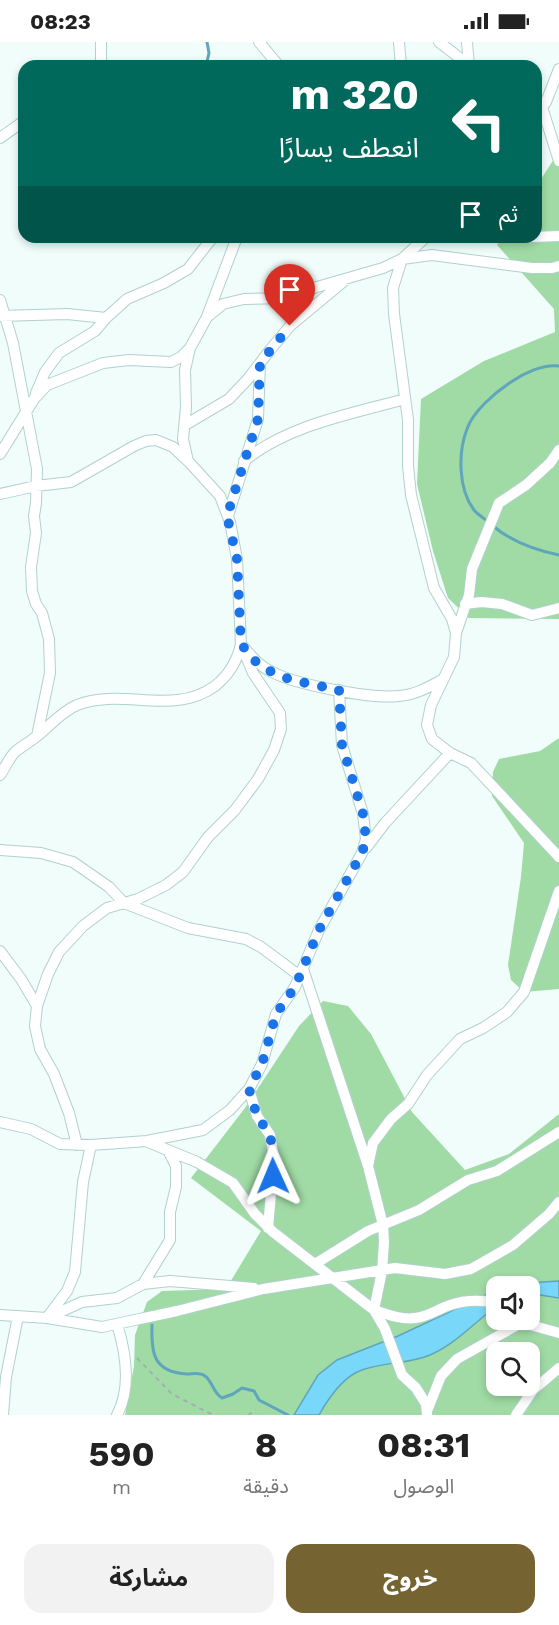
<!DOCTYPE html>
<html lang="ar">
<head>
<meta charset="utf-8">
<style>
  body { margin:0; font-family:"Work Sans","Noto Sans Arabic",sans-serif; background:#f2f2f2; color:#222; direction:rtl; height:100vh; display:flex; flex-direction:column; font-size:22px; white-space:nowrap }
  * { box-sizing:border-box; margin:0 }
  p { font-size:20px; color:#767676 }
  .icon { flex:none; width:33px; height:33px; fill:none; stroke:currentColor; stroke-width:2; stroke-linecap:round; stroke-linejoin:round }
  .map { position:relative; height:1373px; overflow:hidden; direction:ltr }
  .panel { display:flex; flex-direction:column; background:#fff; flex:1 }
  .panel>* { flex:none }
  .top-card { position:absolute; left:18px; top:18px; width:524px; height:183px; border-radius:18px; box-shadow:0 3px 9px #0003; direction:rtl; background:#00695c; color:#fff; overflow:hidden }
  .fabs { position:absolute; left:486px; top:1234px; display:grid; gap:12px }
  .fabs a { display:grid; place-items:center; width:54px; height:54px; border-radius:12px; background:#fff; box-shadow:0 3px 9px #0003; font-size:30px }
  .pin { position:absolute; display:grid; place-items:center; width:51px; height:51px; color:#fff; margin:-62px -26px; border-radius:50% 50% 50% 0; rotate:-45deg; box-shadow:0 0 6px #0007 }
  .pin .icon { rotate:45deg }
  .me { position:absolute; width:66px; margin:-33px; rotate:359deg; stroke-linejoin:round; filter:drop-shadow(0 0 4px #0008) }
  .turn { display:flex; align-items:center; gap:21px; height:126px; padding:0 24px; font-size:27px }
  .turn .icon { width:78px; height:78px; stroke-width:2.5 }
  .turn b { display:block; font-size:42px; line-height:51px }
  .then { display:flex; align-items:center; height:57px; padding:0 24px; background:#0003; gap:12px; font-size:22px }
  .eta { display:flex; justify-content:space-evenly; align-items:center; height:102px; text-align:center }
  .eta b { font-size:36px; font-weight:700; line-height:42px }
  .primary-button { display:flex; gap:12px; margin-top:auto; padding:12px 24px }
  .primary-button a { flex:1; height:69px; border-radius:18px; background:#766332; color:#fff; font-size:24px; font-weight:700; line-height:69px; text-align:center }
  .primary-button a+a { background:#f2f2f2; color:#222 }
  .status { display:flex; justify-content:space-between; align-items:center; height:42px; padding:0 30px; background:#fff; direction:ltr }
  .status svg { height:16px; fill:currentColor }
  .map>svg:first-child { display:block }
  .green { fill:#a0dba5; fill-rule:evenodd }
  .water { fill:#79d7f9; stroke:#5fa5bc; stroke-width:1.5 }
  .lines { fill:none; stroke-linecap:round; stroke-linejoin:round }
  .stream { stroke:#5fa5bc; stroke-width:3 }
  .minor-casing { stroke:#b0d1cc; stroke-width:12 }
  .path { stroke:#a3b0ae; stroke-width:2; stroke-dasharray:4.5 4.5; stroke-linecap:butt }
  .minor { stroke:#fff; stroke-width:10 }
  .route { stroke:#1a73e8; stroke-width:10; stroke-dasharray:0 18 }
</style>
</head>
<body>
<div class="status"><b>08:23</b><svg viewBox="0 0 49 12"><path d="M0 12V9h3v3zM5 12V6h3v6zM10 12V3h3v9zM15 12V0h3v12zM26 1h20v11H26zM47 4h2v5h-2z"/></svg></div>
<div class="map">
<svg width="559" height="1373" viewBox="0 0 559 1373">
  <rect width="100%" height="100%" fill="#f0fdfb"/>
  <path class="green" d="M559,109V577L469,576L448,556L433,509L417,442L421,357L484,319L555,290L554,267L497,203L502,195H536V145Z
    M559,696V947L524,950L511,938L508,923L521,835L524,801L492,754L493,730L499,717L540,709Z
    M323,959L348,964L371,992L412,1070L465,1128L509,1112L559,1072V1239L496,1245V1248L398,1294L337,1318L301,1361L294,1373H125L134,1324L135,1293L147,1260L162,1249L226,1247L261,1189L191,1136L245,1066L299,984Z
    M540,1253L559,1256V1373H319C328,1357 344,1334 362,1328C384,1320 409,1322 430,1313C456,1302 473,1281 496,1265V1278H530V1255ZM496,1311H530V1344H496Z"/>
  <path class="water" d="M559,1239V1256L540,1253L530,1255V1245H509L527,1241Z
    M496,1248V1265C473,1281 456,1302 430,1313C409,1322 384,1320 362,1328C344,1334 328,1357 319,1373H294L318,1333L337,1318L398,1294Z"/>
  <g class="lines">
    <path class="stream" d="M206,24L209,11L207,0
      M488,480C484,476 477,472 474,468C458,447 458,410 467,387C473,369 496,350 511,340C524,331 543,322 559,324
      M493,484C512,500 535,508 559,513
      M152,1283C151,1311 153,1330 187,1332C193,1332 200,1330 205,1334C213,1340 213,1351 222,1356L233,1352L242,1346L254,1349L259,1358L288,1373"/>
    <g class="minor-casing">
      <path id="minor" d="M101,0V24
        M259,0L279,24
        M399,0L401,24
        M439,0L470,24
        M467,0L469,24
        M536,55L542,65L559,119
        M536,73L546,60L559,27
        M0,96L24,79
        M533,195L559,194
        M0,258L13,301L37,427L36,461L34,474L36,491L31,525L32,549L36,562L42,571L49,597L50,631L37,694
        M208,272L237,195
        M0,274L67,272L106,276
        M36,351L45,330L59,311L95,289L106,276L127,257L164,241L188,227L213,195
        M185,383L229,357L247,338L270,308L290,284L343,240
        M559,408L550,421L526,443L499,461L472,527L469,553L456,591L454,615L431,663L427,683L432,697L450,711L471,721L559,815
        M0,412L34,357L47,343L103,321L129,318L171,320L181,315L190,306L207,275L223,262L244,257L285,256L317,245L383,226L402,217L426,195
        M244,419C288,383 351,372 405,357
        M0,452L36,444L71,440L134,404L146,399L156,398L173,405L188,419
        M228,474L258,377L260,321
        M465,562L481,560L502,562L532,573L559,566
        M456,591L452,577L434,546L411,453L408,424V378L394,272L393,246L402,217L432,213L532,226H552L559,224
        M0,733C5,726 9,716 15,710C22,704 30,700 37,694C51,683 61,670 77,663C122,645 173,675 215,644C229,633 237,620 241,602C250,613 259,624 272,630C297,643 371,657 399,654C415,653 429,645 442,638
        M366,806L385,781L450,711
        M0,808L41,811L73,820L109,845L124,861L188,886L246,897L261,905L300,934
        M0,909L21,937L37,964
        M303,927L368,1124L383,1183L384,1200L382,1229L374,1268
        M249,1047L257,1074L270,1093L274,1116L268,1186
        M0,1080L31,1087L60,1102L91,1103L147,1099L203,1088L230,1068L249,1047L262,1022L276,972L295,945L319,888L362,811L366,797L363,772L342,703L339,648
        M148,1100L197,1120L233,1141L255,1172L273,1190L374,1268L385,1287L402,1333L416,1346L426,1362L427,1373
        M77,1103L69,1071L54,1032L40,1007L35,984L37,964L48,932L59,910L83,884L107,866L138,857L166,843L183,830L208,795L235,768L258,737L274,708L281,687L280,671L253,631L241,602L237,517L230,480L220,454L188,419L183,397L186,365L185,328L190,306
        M368,1124L373,1101L391,1077L408,1062L427,1033L460,997L483,986L507,970L524,950L559,849
        M315,1222L368,1189L419,1168L468,1138L497,1129L559,1090
        M143,1242L170,1239L254,1246
        M374,1268C387,1272 401,1278 415,1276C428,1275 438,1267 450,1263C465,1258 482,1258 496,1261
        M0,1273L47,1276L102,1285L177,1269L263,1247L395,1226L445,1232L471,1227L513,1203L549,1172L559,1160
        M49,1273L67,1249L75,1230L83,1140L91,1103
        M49,1275L82,1260L117,1256L143,1242L170,1198V1170L176,1145V1124L168,1108
        M516,1279L559,1291
        M427,1369L441,1334L457,1317L521,1281
        M3,1373L6,1335L18,1274
        M117,1373C132,1345 126,1311 117,1282
        M516,1373L533,1348L559,1326"/>
    </g>
    <path class="path" d="M137,1316L172,1352L213,1373
      M248,1373L256,1368"/>
    <use href="#minor" class="minor"/>
  </g>
  <g class="lines">
    <path class="route" d="M273,1134L274,1116L270,1093L257,1074L249,1047L262,1022L276,972L295,945L319,888L362,811L366,797L363,772L342,703L339,648L291,638L270,629L255,619L241,602L237,517L227,474L258,377L260,321L290,284"/>
  </g>
</svg>
<div class="fabs">
<a><svg class="icon" aria-label="sound" viewBox="0 0 24 24"><path d="M4 9h4l5-4v14l-5-4H4zM17 9q2 3 0 6"/></svg></a>
<a><svg class="icon" aria-label="search" viewBox="0 0 24 24"><circle cx="10" cy="10" r="6"/><path d="M15 15l6 6"/></svg></a>
</div>
<div class="pin" style="left:290px;top:284px;background:#d93025"><svg class="icon" aria-label="arrive" viewBox="0 0 24 24"><path d="M6 21V4h12l-3 4 3 4H6"/></svg></div>
<svg class="me" style="left:273px;top:1134px" viewBox="-20 -20 40 40"><path d="M0-17L14 15 0 8-14 15z" fill="#1a73e8" stroke="#fff" stroke-width="4"/></svg>
<div class="top-card">
<div class="turn"><svg class="icon" aria-label="left" viewBox="0 0 24 24"><path d="M17 20v-9H6M10 6l-5 5 5 5"/></svg><div><b>320 m</b>انعطف يسارًا</div></div>
<div class="then">ثم<svg class="icon" aria-label="arrive" viewBox="0 0 24 24"><path d="M6 21V4h12l-3 4 3 4H6"/></svg></div>
</div>
</div>
<section class="panel">
<div class="eta">
<div><b>08:31</b><p>الوصول</p></div>
<div><b>8</b><p>دقيقة</p></div>
<div><b>590</b><p>m</p></div>
</div>
<div class="primary-button"><a>خروج</a><a>مشاركة</a></div>
</section>
</body>
</html>
